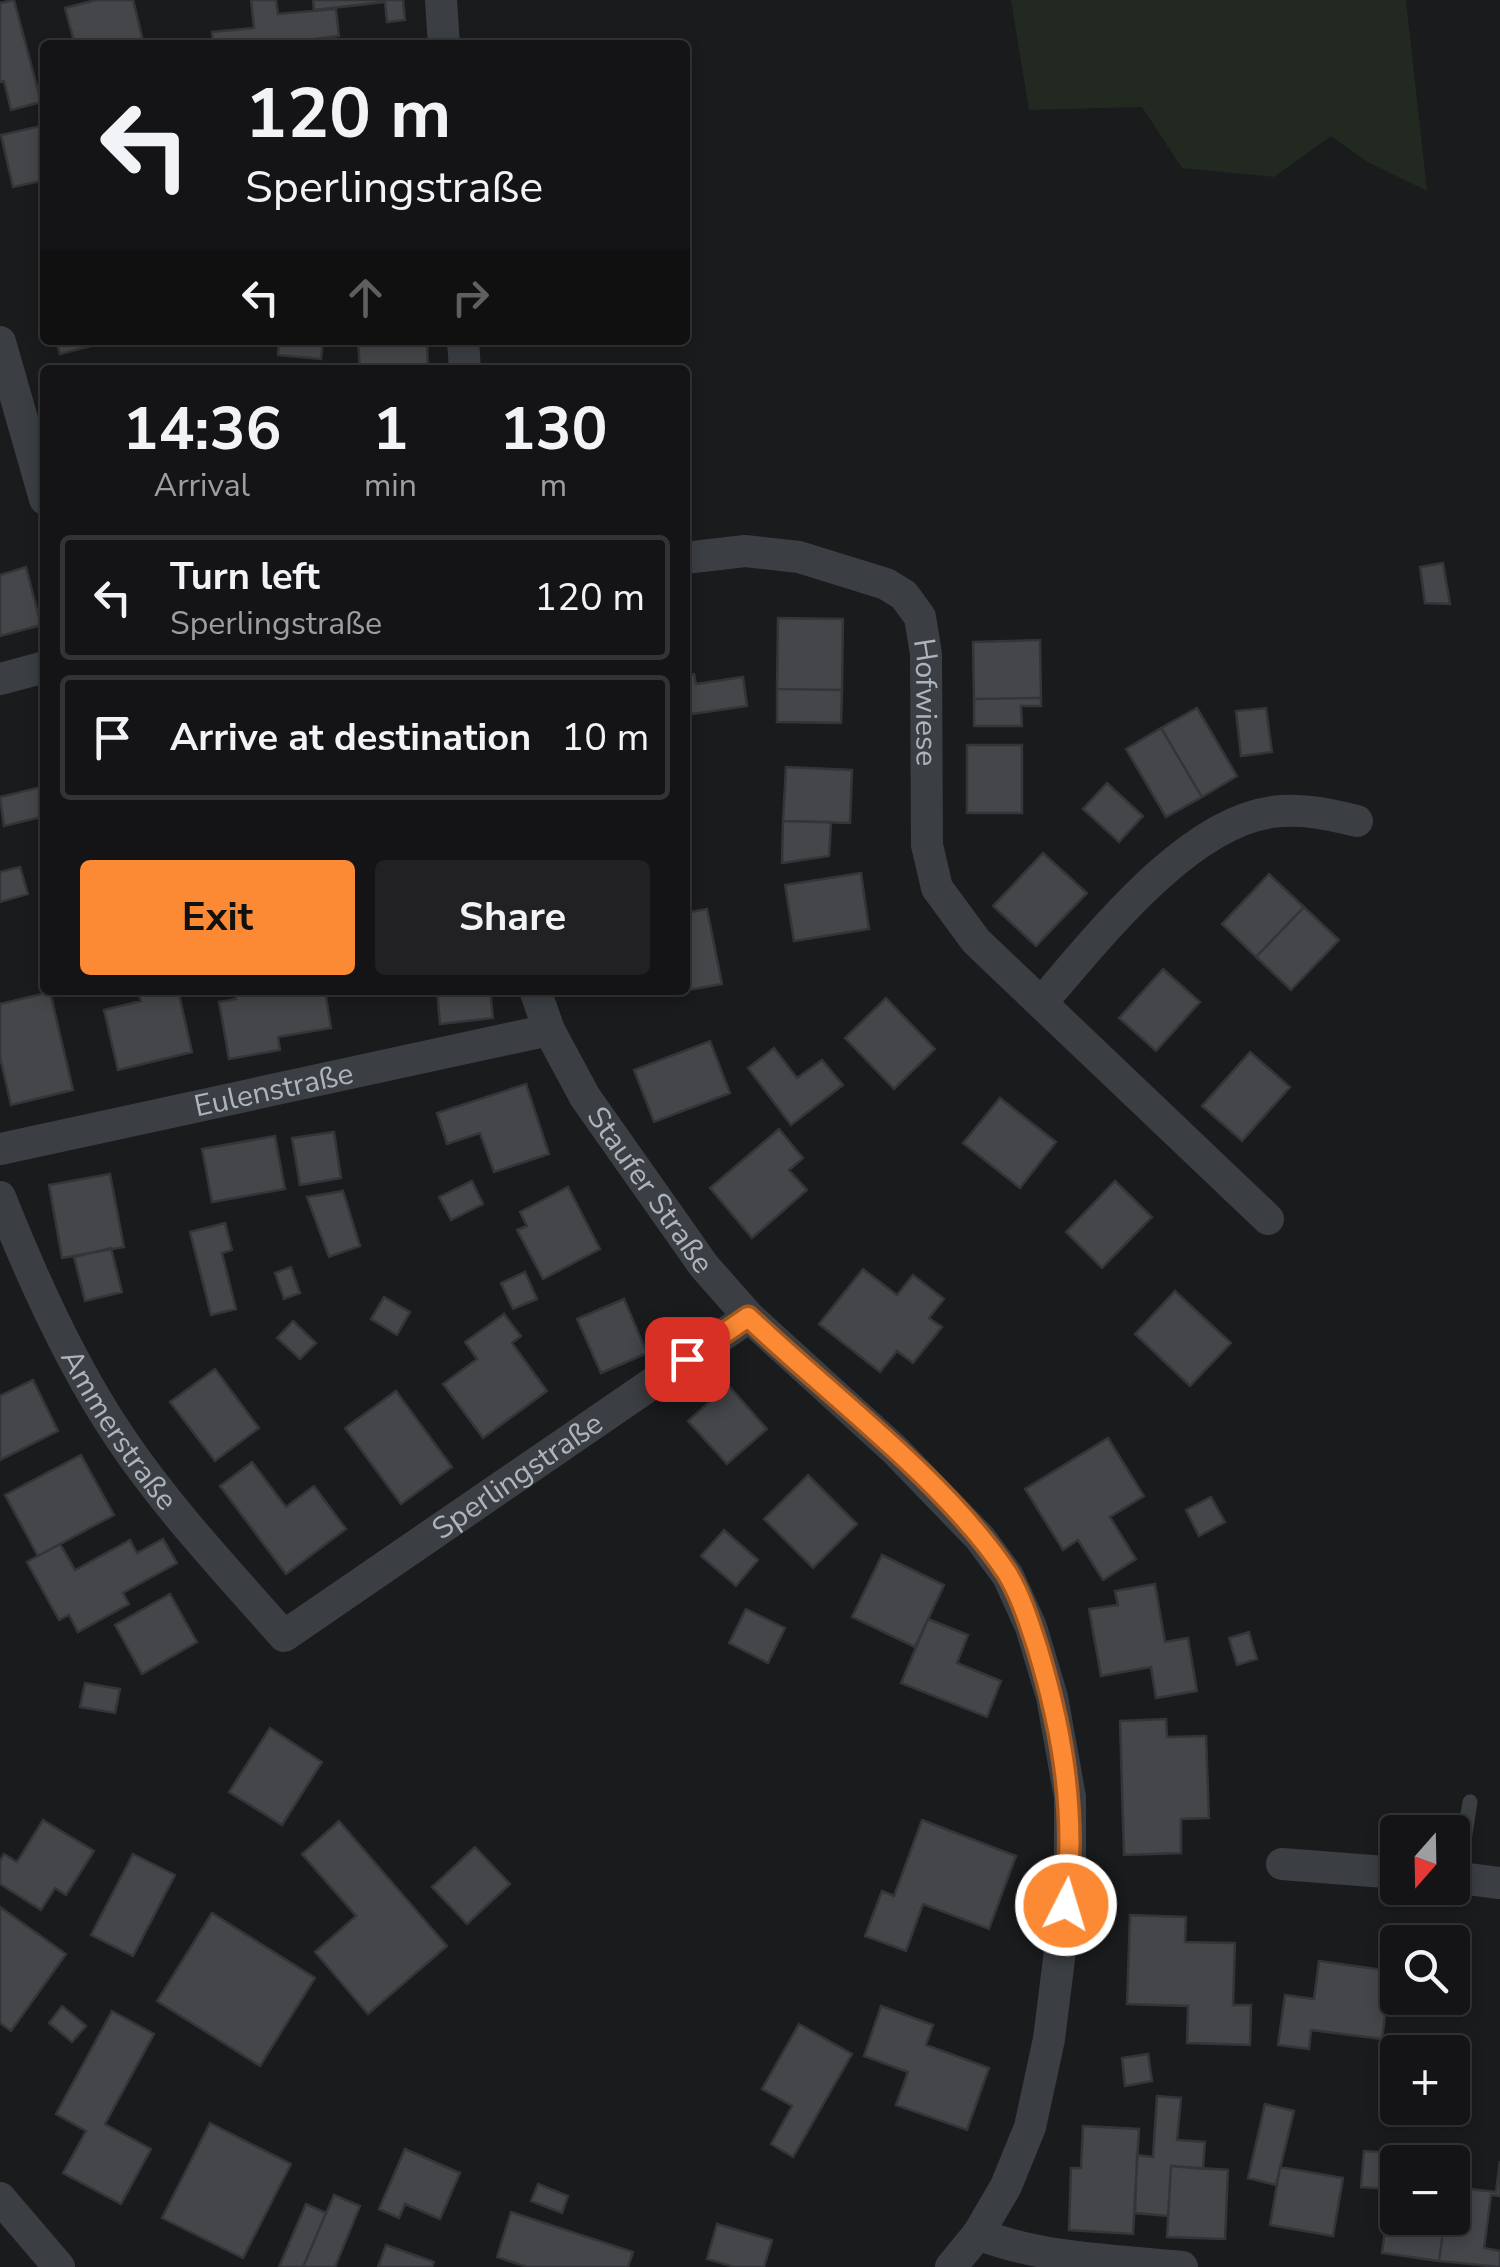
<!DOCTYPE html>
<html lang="en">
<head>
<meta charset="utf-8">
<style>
  body { margin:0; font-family:"Nunito Sans",sans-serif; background:#212123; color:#f1f3f6; height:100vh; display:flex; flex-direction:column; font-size:38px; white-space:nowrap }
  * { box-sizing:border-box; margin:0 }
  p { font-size:32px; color:#9d9ea1 }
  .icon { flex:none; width:55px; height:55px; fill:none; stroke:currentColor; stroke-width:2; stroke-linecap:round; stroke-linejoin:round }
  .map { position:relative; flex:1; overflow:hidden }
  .drawer { position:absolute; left:40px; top:365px; width:650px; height:630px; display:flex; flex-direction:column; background:#141416; border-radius:10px; box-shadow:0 5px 15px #0003,0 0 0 2px #333335 }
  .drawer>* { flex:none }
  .hud { position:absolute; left:40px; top:40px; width:650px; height:305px; border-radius:10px; box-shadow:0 5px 15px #0003,0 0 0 2px #333335; background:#141416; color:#f1f3f6; overflow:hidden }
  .needle { width:65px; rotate:200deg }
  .controls { position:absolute; left:1380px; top:1815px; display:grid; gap:20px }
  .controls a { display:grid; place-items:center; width:90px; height:90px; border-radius:10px; background:#141416; box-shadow:0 5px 15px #0003,0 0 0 2px #333335; font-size:50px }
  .pin { position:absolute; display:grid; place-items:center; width:85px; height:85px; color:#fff; margin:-42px; border-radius:20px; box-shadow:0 5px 15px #0006 }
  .me { position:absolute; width:110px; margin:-55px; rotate:5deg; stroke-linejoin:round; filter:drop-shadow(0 0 8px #0008) }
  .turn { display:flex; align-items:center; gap:35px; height:210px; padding:0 40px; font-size:45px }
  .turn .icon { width:130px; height:130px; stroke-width:2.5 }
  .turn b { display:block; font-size:70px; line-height:85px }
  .lanes { display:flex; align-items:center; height:95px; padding:0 40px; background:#0003; justify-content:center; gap:50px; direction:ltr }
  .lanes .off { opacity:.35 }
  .eta { display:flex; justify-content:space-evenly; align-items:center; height:170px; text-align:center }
  .eta b { font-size:60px; font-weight:700; line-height:70px }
  .button { display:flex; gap:20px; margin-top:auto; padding:20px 40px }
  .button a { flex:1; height:115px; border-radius:10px; background:#fc8933; color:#111; font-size:40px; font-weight:700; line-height:115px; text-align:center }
  .button a+a { background:#212123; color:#f1f3f6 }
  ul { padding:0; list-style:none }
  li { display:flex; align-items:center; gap:30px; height:125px; margin:0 20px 15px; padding:0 20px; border:5px solid #333335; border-radius:10px }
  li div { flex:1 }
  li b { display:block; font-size:38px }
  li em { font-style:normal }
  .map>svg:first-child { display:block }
  .green { fill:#212920 }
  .building { fill:#44464a; stroke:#343539; stroke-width:2.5 }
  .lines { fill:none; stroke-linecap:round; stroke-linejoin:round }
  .lane { stroke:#3b3e42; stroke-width:15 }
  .street { stroke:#3b3e42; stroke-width:32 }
  .route-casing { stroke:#a45921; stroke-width:25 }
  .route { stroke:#fc8933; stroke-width:18 }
  .labels { text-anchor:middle; stroke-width:9; stroke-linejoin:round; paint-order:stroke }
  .street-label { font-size:30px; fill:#acb5bd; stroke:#151618 }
</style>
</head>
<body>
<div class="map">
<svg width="1500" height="2267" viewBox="0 0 1500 2267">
  <rect width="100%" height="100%" fill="#1a1b1d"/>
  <path class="green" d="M1011,0H1406L1427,191L1366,161L1331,136L1274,177L1182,168L1142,107L1029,110Z"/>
  <path class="building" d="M14,0L41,102L11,110L4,81L0,82V3Z
    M96,0H133L144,45H75L65,8Z
    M251,0H276L278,14L336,9L339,36L314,39L315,45H213L212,32L254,28Z
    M313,0H403L405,20L387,22L385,2L314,10Z
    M45,125V180L13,187L1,135Z
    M56,340H114L60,354Z
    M279,340H323L321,359L278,355Z
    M358,340H427L428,370H360Z
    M1443,563L1450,604L1425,603L1420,567Z
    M26,567L41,625L0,636V575Z
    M778,618L843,619L842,690L777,689Z
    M1040,640L1041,698L974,699L973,642Z
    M694,674L696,684L743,677L747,706L685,715V675Z
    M777,689L842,690L841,723L777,722Z
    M1041,698V706H1021L1022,726H974V699Z
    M1197,708L1237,776L1202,797L1161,728Z
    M1266,708L1272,752L1241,756L1236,711Z
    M1161,728L1202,797L1166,817L1126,749Z
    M967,745H1022V813H967Z
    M786,767L852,770L850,823L783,821Z
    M1107,783L1143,816L1119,842L1083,809Z
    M45,786V816L4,826L0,797Z
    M783,821L831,822L829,856L782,863Z
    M1043,853L1087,893L1036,946L993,906Z
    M20,867L28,894L0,902V872Z
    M861,873L869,929L794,941L785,885Z
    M1269,874L1304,907L1256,957L1222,924Z
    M1304,907L1339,940L1291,990L1256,957Z
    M707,909L722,984L688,990L685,913Z
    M1163,969L1200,1002L1156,1051L1119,1018Z
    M138,990H178L192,1052L118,1070L104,1010L141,1001Z
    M234,990H325L331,1028L278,1037L280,1050L229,1059L219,1002L236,999Z
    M437,990H490L493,1018L440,1024Z
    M50,992L73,1090L11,1105L0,1057V1004Z
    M886,998L935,1049L894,1089L845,1038Z
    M710,1041L730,1093L654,1122L634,1070Z
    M774,1048L797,1078L822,1060L843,1085L791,1125L748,1068Z
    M1250,1052L1290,1087L1242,1141L1202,1106Z
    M526,1084L549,1154L494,1172L480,1133L447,1144L437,1113Z
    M1000,1098L1056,1142L1020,1188L963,1143Z
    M779,1129L803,1158L789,1170L807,1190L752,1238L710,1188Z
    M334,1132L341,1178L300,1185L292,1138Z
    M275,1136L285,1189L212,1202L202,1149Z
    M110,1174L124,1247L62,1258L49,1185Z
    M472,1181L483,1204L451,1220L439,1197Z
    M1115,1181L1152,1217L1102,1268L1066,1232Z
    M568,1187L600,1249L543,1279L517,1230L527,1226L520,1212Z
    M343,1191L360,1246L329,1257L307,1197Z
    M225,1223L232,1250L222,1253L236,1309L211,1315L190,1232Z
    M111,1248L122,1292L85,1301L74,1257Z
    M291,1267L300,1293L284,1299L275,1273Z
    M863,1269L897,1295L913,1275L944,1299L929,1318L942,1327L913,1363L897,1351L880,1372L819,1324Z
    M525,1272L537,1299L513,1309L501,1283Z
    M1175,1291L1231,1343L1190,1386L1135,1334Z
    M384,1297L410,1312L397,1335L371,1319Z
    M624,1299L647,1353L601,1373L577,1319Z
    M504,1314L521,1336L512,1343L547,1391L483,1438L443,1384L477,1359L465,1342Z
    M293,1321L316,1343L300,1359L277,1338Z
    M215,1369L259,1428L215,1461L170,1402Z
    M33,1380L58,1431L0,1460V1396Z
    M728,1385L767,1429L727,1464L688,1421Z
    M396,1391L452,1467L401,1504L345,1428Z
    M1108,1438L1144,1496L1110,1517L1136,1559L1103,1580L1078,1540L1063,1550L1025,1489Z
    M81,1455L114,1515L38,1556L5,1495Z
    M252,1462L286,1507L314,1486L346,1529L286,1574L220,1486Z
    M808,1475L857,1524L813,1568L764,1519Z
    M1211,1497L1225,1522L1199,1536L1186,1510Z
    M724,1530L758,1560L736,1586L701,1556Z
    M163,1539L177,1563L123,1593L129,1604L78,1632L69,1615L59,1620L27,1562L60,1544L75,1570L130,1540L137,1553Z
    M882,1555L944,1585L915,1647L852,1617Z
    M1155,1584L1165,1642L1188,1638L1197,1691L1156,1698L1151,1667L1101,1676L1089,1609L1118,1605L1115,1591Z
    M170,1594L197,1642L142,1674L115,1625Z
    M746,1609L785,1628L768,1663L729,1643Z
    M928,1619L968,1635L957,1663L1001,1681L987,1717L901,1683Z
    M1249,1632L1257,1659L1237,1665L1229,1638Z
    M85,1683L120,1689L115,1713L80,1707Z
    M1166,1719L1167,1737L1206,1736L1209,1818L1181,1819V1853L1124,1855L1120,1721Z
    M270,1728L322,1762L282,1825L229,1792Z
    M43,1820L94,1851L66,1895L55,1888L41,1910L0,1884V1861L4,1854L17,1862Z
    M922,1820L1016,1856L989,1929L923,1904L906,1951L865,1936L882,1891L894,1896Z
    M339,1821L447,1946L368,2014L315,1952L356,1916L302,1854Z
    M475,1847L510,1884L467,1924L432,1887Z
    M133,1854L175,1875L133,1956L91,1935Z
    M0,1907L66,1954L11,2031L0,2023Z
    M212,1913L315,1978L260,2066L157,2001Z
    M1130,1915L1186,1917L1185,1942L1235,1943L1233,2005H1251L1250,2045L1187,2043L1188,2006L1127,2004Z
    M1319,1961L1391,1971L1382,2039L1311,2030L1309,2049L1278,2045L1285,1995L1314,1999Z
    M62,2006L86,2026L72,2042L49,2023Z
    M881,2006L933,2025L926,2045L989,2068L967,2130L896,2105L908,2072L864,2056Z
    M112,2011L154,2034L105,2124L151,2149L121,2204L63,2173L86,2131L56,2114Z
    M799,2024L852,2054L793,2157L771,2144L792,2106L762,2089Z
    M1148,2054L1152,2081L1125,2086L1122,2058Z
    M1157,2096L1181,2098L1177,2140L1205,2142L1203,2169L1171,2166L1168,2216L1135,2213L1137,2155L1153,2157Z
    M1265,2104L1294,2111L1276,2185L1248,2178Z
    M210,2123L291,2164L243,2258L162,2218Z
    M1083,2126L1139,2129L1133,2234L1069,2230L1071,2168H1081Z
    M405,2149L460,2173L440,2219L405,2204L399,2218L379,2209Z
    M1364,2151L1393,2153L1390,2189L1361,2187Z
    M1500,2161V2196L1491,2195L1484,2248L1500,2251V2267L1439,2261L1445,2218H1452V2187L1496,2192Z
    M1171,2166L1228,2170L1225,2239L1167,2237Z
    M1280,2167L1343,2178L1333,2236L1270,2225Z
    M1392,2178L1398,2179V2218H1445L1439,2261L1382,2253Z
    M538,2184L568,2196L562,2213L531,2201Z
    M334,2195L360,2206L335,2267H303Z
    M306,2204L326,2213L303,2267H279Z
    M511,2212L633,2252L628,2267H527L497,2257Z
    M717,2224L772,2240L764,2267H734L707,2259Z
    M386,2245L434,2262L432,2267H378Z"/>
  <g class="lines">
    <path class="lane" d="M1458,1878L1470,1802"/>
    <g class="street">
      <path d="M441,0L444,45"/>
      <path d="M463,340L465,370"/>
      <path d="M0,342L45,499"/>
      <path id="s1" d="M685,558L745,551L799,557L886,584L904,595L920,617L926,654L927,845L937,888L976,941L1268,1219"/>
      <path d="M0,679L45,667"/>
      <path id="s2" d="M535,990L549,1030L585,1097L704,1266L749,1317L895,1450L980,1538L1008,1576L1031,1627L1052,1697L1070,1797V1871L1049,2039L1030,2127L1006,2186L978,2234L951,2267"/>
      <path d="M1042,1002C1097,939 1185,824 1272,812C1301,808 1328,814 1357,821"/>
      <path id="s3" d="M0,1149L549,1030"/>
      <path id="s4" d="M0,1197C32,1278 70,1363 119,1436C167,1508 227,1571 284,1636L749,1317"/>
      <path d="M1282,1864L1398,1873"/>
      <path d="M1452,1877L1500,1883"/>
      <path d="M0,2198L59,2267"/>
      <path d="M978,2234C1042,2259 1114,2260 1182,2267"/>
    </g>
  </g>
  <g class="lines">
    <g class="route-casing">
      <path id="route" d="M687,1359L748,1317C830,1395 945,1480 1007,1573C1021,1596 1030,1625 1038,1650C1064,1736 1076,1816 1066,1905"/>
    </g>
    <use href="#route" class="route"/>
  </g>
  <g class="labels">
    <g class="street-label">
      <text dy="10" stroke="none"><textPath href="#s1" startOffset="340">Hofwiese</textPath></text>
      <text dy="10" stroke="none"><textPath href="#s3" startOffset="280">Eulenstraße</textPath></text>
      <text dy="10" stroke="none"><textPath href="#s2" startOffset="232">Staufer Straße</textPath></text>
      <text dy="10" stroke="none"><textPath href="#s4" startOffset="262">Ammerstraße</textPath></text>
      <text dy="10" stroke="none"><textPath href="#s4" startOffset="810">Sperlingstraße</textPath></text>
    </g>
  </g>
</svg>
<div class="controls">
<a><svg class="needle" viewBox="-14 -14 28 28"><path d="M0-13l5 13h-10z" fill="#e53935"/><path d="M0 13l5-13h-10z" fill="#9d9ea1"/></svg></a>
<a><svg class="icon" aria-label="search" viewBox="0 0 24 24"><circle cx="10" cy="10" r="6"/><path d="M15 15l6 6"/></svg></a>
<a>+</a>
<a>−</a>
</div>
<div class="pin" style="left:687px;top:1359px;background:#d93025"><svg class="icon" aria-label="arrive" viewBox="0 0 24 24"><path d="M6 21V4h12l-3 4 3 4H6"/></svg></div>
<svg class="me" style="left:1066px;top:1905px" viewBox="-20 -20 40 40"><circle r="17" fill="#fc8933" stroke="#fff" stroke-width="3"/><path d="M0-11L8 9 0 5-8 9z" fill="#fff"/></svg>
<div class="hud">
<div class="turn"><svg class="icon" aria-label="left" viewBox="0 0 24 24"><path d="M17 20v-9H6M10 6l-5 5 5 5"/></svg><div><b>120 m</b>Sperlingstraße</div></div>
<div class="lanes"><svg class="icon" aria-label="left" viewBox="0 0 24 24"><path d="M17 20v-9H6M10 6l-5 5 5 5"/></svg><svg class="icon off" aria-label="ahead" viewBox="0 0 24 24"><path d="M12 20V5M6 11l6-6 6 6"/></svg><svg class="icon off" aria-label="right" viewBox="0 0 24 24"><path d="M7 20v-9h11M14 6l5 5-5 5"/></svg></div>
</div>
<section class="drawer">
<div class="eta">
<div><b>14:36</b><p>Arrival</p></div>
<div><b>1</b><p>min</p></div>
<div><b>130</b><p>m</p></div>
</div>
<ul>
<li><svg class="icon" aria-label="left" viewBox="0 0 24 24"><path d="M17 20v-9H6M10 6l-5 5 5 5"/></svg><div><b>Turn left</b><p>Sperlingstraße</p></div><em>120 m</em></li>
<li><svg class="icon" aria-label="arrive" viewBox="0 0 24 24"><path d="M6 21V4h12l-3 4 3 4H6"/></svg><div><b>Arrive at destination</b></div><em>10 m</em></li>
</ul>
<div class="button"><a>Exit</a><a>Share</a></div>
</section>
</div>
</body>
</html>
